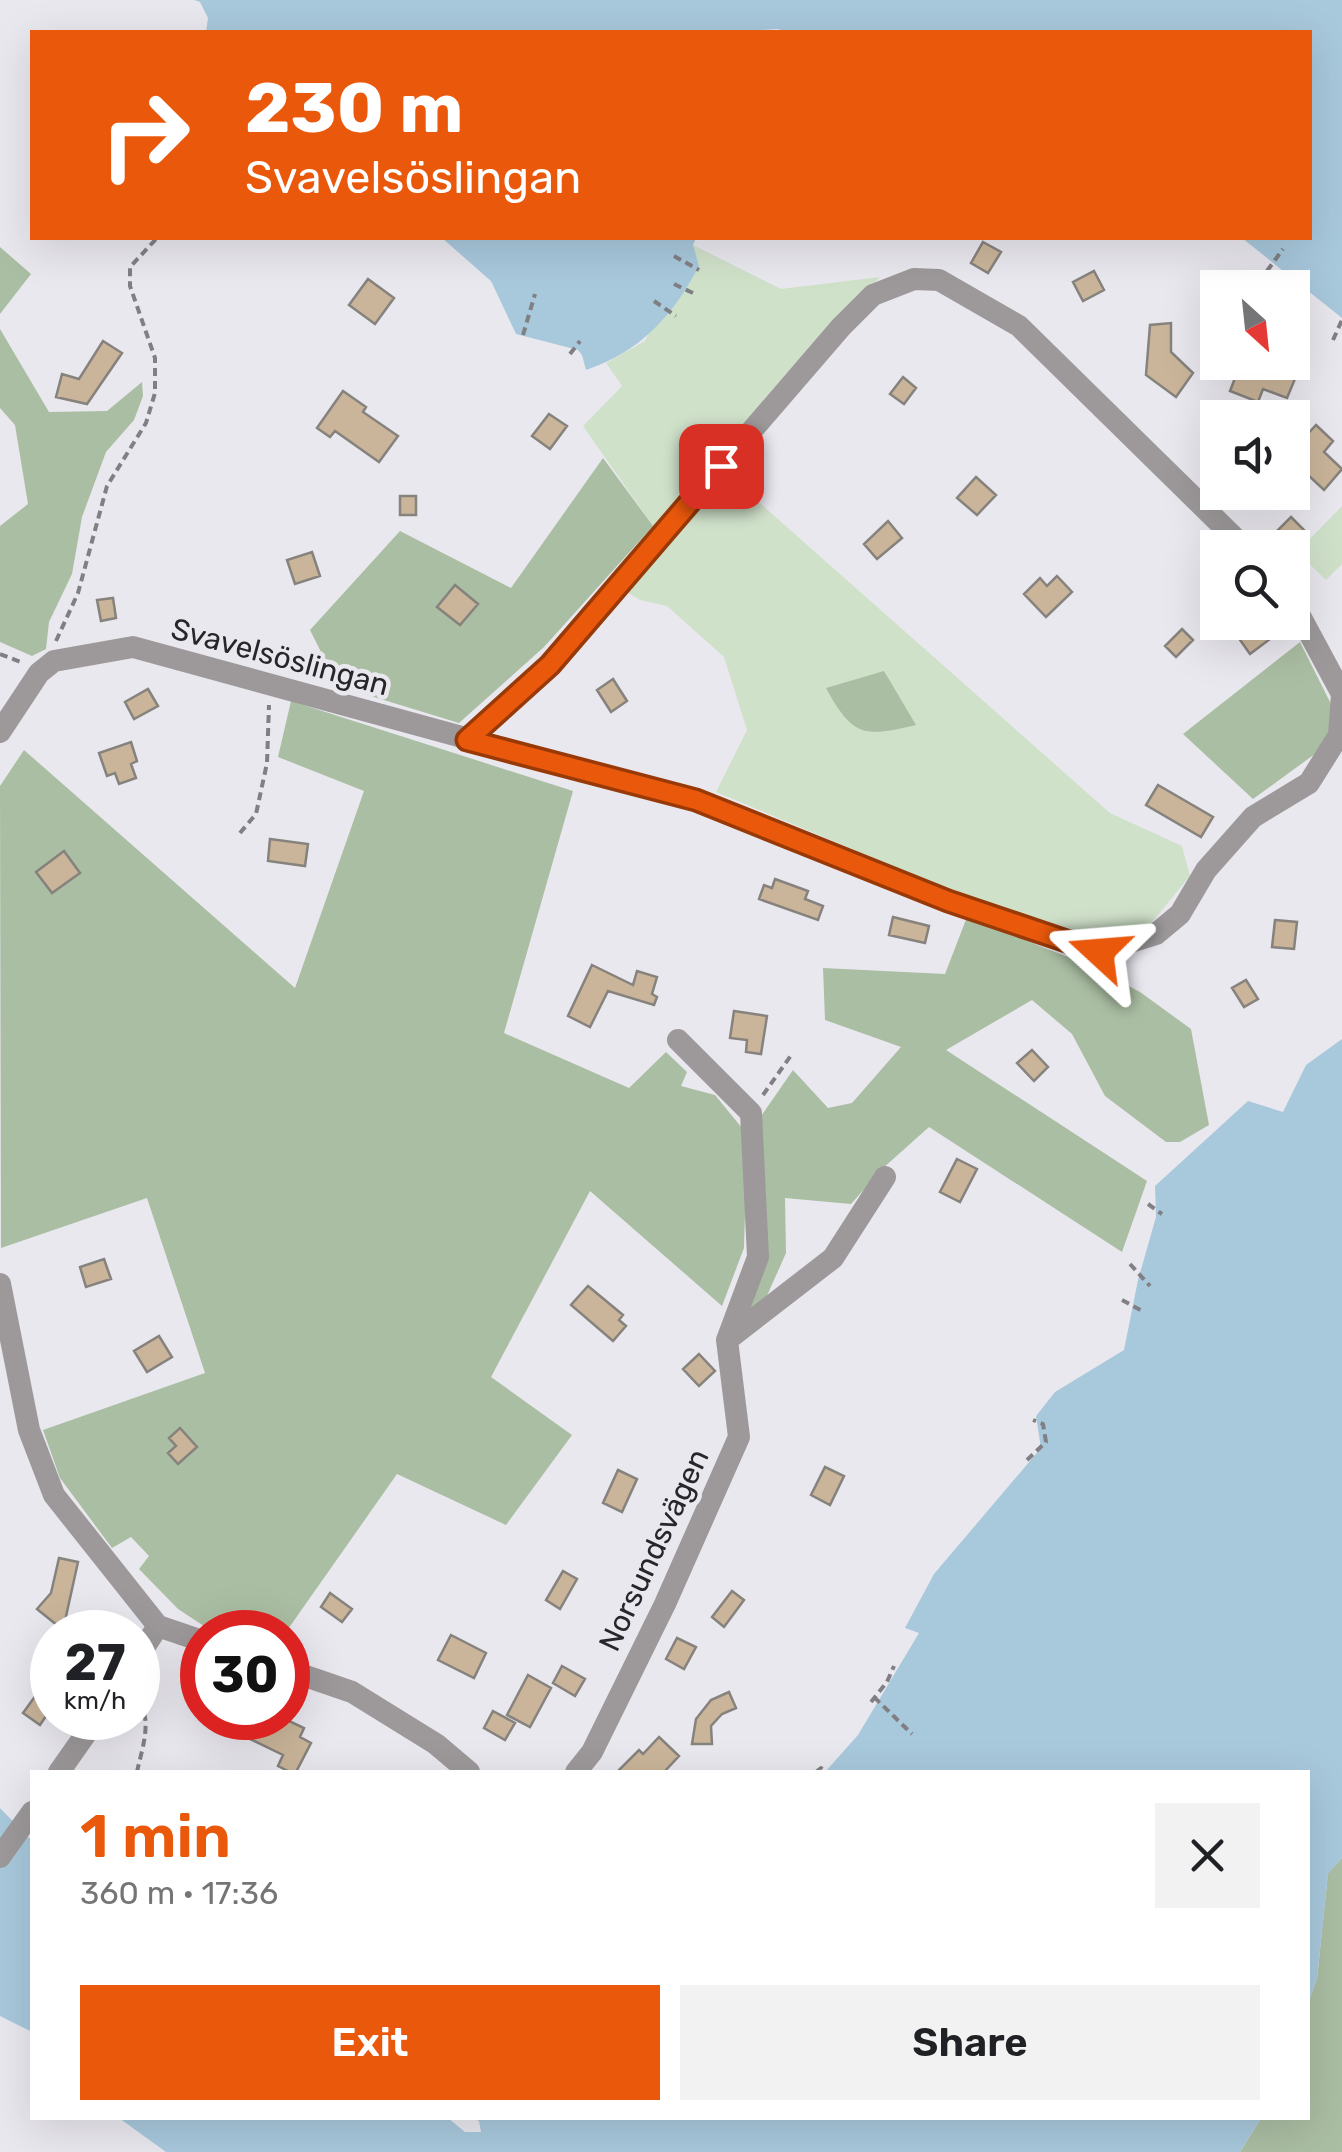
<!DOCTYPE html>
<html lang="en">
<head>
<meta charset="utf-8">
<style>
  body { margin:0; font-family:Rubik,sans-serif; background:#f2f2f2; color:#202124; height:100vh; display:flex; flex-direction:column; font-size:38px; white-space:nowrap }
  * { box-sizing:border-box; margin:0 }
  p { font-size:32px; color:#757577 }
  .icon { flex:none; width:55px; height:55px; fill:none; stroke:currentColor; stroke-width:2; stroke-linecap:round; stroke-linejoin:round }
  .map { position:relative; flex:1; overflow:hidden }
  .panel { position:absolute; left:30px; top:1770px; width:1280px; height:350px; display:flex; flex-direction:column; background:#fff; border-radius:0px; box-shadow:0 10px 40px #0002 }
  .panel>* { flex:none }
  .hud { position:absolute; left:30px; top:30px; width:1282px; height:210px; border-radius:0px; box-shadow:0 10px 40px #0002; background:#ea580c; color:#fff; overflow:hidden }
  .needle { width:65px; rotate:153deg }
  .buttons { position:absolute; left:1200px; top:270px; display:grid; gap:20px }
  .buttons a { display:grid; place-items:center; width:110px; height:110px; border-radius:0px; background:#fff; box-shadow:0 10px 40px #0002; font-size:50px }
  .speed { position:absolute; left:30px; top:1610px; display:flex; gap:20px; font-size:50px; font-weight:700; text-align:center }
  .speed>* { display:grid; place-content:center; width:130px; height:130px; border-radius:50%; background:#fff; box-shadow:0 10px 40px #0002; line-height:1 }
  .speed small { font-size:25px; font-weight:400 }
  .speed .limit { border:15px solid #d22; background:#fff; color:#111 }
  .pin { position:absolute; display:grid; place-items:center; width:85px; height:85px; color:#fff; margin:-42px; border-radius:20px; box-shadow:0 5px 15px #0006 }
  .me { position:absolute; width:110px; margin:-55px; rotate:289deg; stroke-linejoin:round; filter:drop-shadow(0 0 8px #0008) }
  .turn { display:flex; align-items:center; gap:35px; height:210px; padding:0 50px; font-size:45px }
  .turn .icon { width:130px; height:130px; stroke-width:2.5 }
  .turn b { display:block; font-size:70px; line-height:85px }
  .round { display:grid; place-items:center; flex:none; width:105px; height:105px; border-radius:0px; background:#f2f2f2 }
  .summary { display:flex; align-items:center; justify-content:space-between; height:170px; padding:0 50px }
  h1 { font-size:60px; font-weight:600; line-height:75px; color:#ea580c }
  .primary-button { display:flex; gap:20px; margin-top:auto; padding:20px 50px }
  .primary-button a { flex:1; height:115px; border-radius:0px; background:#ea580c; color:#fff; font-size:40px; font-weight:600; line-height:115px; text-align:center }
  .primary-button a+a { background:#f2f2f2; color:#202124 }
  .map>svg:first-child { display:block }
  .green { fill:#d0e1ca }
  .forest { fill:#aabea3 }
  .water { fill:#a8c8dc }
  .building { fill:#cab59a; stroke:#86827d; stroke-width:2.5 }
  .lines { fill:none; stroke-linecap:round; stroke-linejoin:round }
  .path { stroke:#807f84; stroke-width:4; stroke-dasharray:8 5; stroke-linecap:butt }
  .street { stroke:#9d999a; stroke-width:22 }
  .route-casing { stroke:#983908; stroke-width:25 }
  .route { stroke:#ea580c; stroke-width:18 }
  .labels { text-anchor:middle; stroke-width:9; stroke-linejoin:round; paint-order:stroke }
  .street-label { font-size:30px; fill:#272629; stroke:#eae8ef }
</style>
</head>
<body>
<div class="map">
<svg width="1342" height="2152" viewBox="0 0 1342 2152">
  <rect width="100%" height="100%" fill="#eae8ef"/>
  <path class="green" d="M693,245L781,289L880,277L653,526L583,426L622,386L606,363L645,341Z
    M727,474L1110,813L1182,846L1190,876L1144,932L1106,941L1046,930L716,792L747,730L724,657L667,606L640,600L625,591Z
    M1342,506V564L1326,580L1297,552Z"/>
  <path class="forest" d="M0,247L31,274L0,314Z
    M0,329L49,412L107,411L142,382L143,396L134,420L106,452L82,517L72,574L49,622L46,649L32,656L0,642V526L28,504L15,425L0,408Z
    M603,458L653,526L544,647L459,723L338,686L310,630L400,531L511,588Z
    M1300,642L1333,708L1330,743L1253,799L1183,734Z
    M884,671L916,725C865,737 853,738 826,688Z
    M291,701L573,791L504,1033L629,1088L666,1052L687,1072L681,1086L715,1095L742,1128L746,1179L744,1248L722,1306L590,1191L491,1377L572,1435L506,1525L397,1474L286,1632H213L178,1609L139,1569L149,1556L131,1537L112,1548L60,1478L43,1430L205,1373L147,1198L1,1248L0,786L24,750L295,988L364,791L278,757Z
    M967,917L1093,967L1140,992L1191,1029L1209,1125L1180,1142H1166L1105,1096L1072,1034L1032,1000L946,1050L1147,1181L1122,1252L929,1127L882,1169L851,1204L785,1198L786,1253L762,1307L743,1316L757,1122L793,1070L828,1108L852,1103L901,1047L825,1020L823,968L945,974Z
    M1342,1858V2152H1240L1261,2118H1308V2003L1317,1979L1328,1873Z"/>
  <path class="water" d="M194,0H1342V318L1242,238H1310V32H786L778,29L728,32H206L208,18L200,2Z
    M442,238H696L693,245L699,266C672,317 641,351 586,370L582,355L578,350L516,334L491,281Z
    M1342,1039V1858L1328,1874L1317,1979L1308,2003V1772H825L858,1735L919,1633L905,1628L934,1574L1041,1448L1036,1416L1055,1392L1124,1350L1138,1280L1156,1217L1155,1186L1248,1101L1283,1112L1306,1065Z
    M0,1808L32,1841V2032L0,2016Z
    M119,2118H448L465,2132H481L479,2121L472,2118H1261L1240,2152H166Z"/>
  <path class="building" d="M983,242L1001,252L988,273L971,263Z
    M1094,271L1104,290L1083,301L1073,282Z
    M368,279L394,298L375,324L349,305Z
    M1171,323V352L1193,373L1176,397L1146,375L1150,325Z
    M103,341L122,353L87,404L56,397L62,374L79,379Z
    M1272,364L1297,374L1287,398L1263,389L1258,402L1230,391L1240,365L1268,376Z
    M903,377L916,388L904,404L890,394Z
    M343,391L366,407L363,412L398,436L379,462L335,431L330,437L317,428Z
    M549,414L567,426L550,449L532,436Z
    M1316,425L1333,441L1324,452L1342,469L1324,490L1292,460V429L1303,439Z
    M976,477L996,495L977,515L957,498Z
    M400,496H416V515H400Z
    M1291,517L1304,530L1288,546L1275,533Z
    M888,521L902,538L877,559L864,544Z
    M312,552L320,576L295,584L287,560Z
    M1057,576L1072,592L1046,617L1024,594L1040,578L1047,586Z
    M455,585L478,604L460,625L437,607Z
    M113,598L116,618L101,621L97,600Z
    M1258,622L1270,639L1250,654L1238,637Z
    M1182,629L1193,640L1176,657L1165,646Z
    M613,679L627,701L611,712L597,690Z
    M148,689L158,706L134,719L125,702Z
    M131,742L137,761L131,764L136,778L119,784L115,773L107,776L99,753Z
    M1158,785L1213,817L1201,837L1146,805Z
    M270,839L308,844L305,866L268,861Z
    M64,851L80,873L52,893L36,872Z
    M775,879L808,891L805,899L823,906L818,920L759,899L764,885L772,888Z
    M893,917L929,926L925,943L889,935Z
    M1275,920L1297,922L1294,949L1272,947Z
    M592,965L633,985L637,971L657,977L652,994L657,997L654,1005L608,991L590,1027L568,1016Z
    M1246,980L1258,999L1244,1007L1232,988Z
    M734,1011L767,1016L761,1054L746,1052L747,1040L730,1038Z
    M1032,1050L1048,1067L1034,1081L1017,1063Z
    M957,1159L977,1169L960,1202L940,1192Z
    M104,1259L111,1279L86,1287L80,1267Z
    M588,1286L623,1315L619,1320L626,1326L613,1341L571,1305Z
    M159,1336L172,1357L147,1372L134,1351Z
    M699,1354L715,1371L699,1386L683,1369Z
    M180,1428L197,1447L178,1464L168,1453L176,1446L169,1438Z
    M825,1467L844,1476L830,1505L811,1495Z
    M618,1470L637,1479L622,1512L603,1503Z
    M59,1558L78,1562L63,1630L37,1609L51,1593Z
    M563,1571L577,1579L560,1609L546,1600Z
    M732,1591L744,1600L724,1627L712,1617Z
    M330,1593L352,1609L342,1622L321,1607Z
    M451,1635L486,1653L474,1678L438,1660Z
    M677,1638L696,1647L684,1669L666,1659Z
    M562,1666L585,1679L575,1696L553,1683Z
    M52,1673V1707L40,1725L23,1713Z
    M528,1675L551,1688L530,1727L507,1715Z
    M729,1692L736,1708L722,1714L711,1726L712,1744H692L696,1719L711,1700Z
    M493,1711L515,1723L505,1740L484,1728Z
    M207,1718H283L304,1728L300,1737L311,1743L296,1772H290L278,1766L283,1755Z
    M659,1737L679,1756L664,1772H617L639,1750L643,1754Z"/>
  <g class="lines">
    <path class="path" d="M674,256L699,270
      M1267,271L1283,249
      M674,284L695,294
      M654,301L676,316
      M523,335L535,294
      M1333,340L1342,320
      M570,354L580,341
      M56,641L78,593L107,486L146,423L155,393V358L130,286V267L157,238
      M0,654L23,663
      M240,833L256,814L267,763L269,705
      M763,1095L792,1054
      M1148,1204L1162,1214
      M1130,1264L1150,1286
      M1122,1300L1144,1312
      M1027,1460L1046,1442L1043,1424L1033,1420
      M874,1697L912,1734
      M871,1702L887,1682L894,1666
      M137,1772C142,1748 153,1721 138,1699
      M816,1772L821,1768L825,1772"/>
    <path class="street" d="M0,732L39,673L54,661L133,647L696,801L948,901L1099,952L1156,934L1180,914L1206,870L1253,817L1309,783L1339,735L1342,694L1292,601
      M467,740L550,665L841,327L873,295L914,279L939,280L1019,326L1245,548
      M0,1284L29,1430L54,1495L158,1626
      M727,1340L833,1258L885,1177
      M158,1626L202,1641
      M138,1657L158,1626
      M288,1670L352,1692L436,1744L469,1772
      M59,1772L97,1718
      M576,1772L592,1752L665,1604L739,1437L727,1340L758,1257L751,1113L678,1040
      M0,1857L32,1812"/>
  </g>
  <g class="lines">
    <g class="route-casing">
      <path id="route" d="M721,466L550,665L467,740L696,800L948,901L1099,952"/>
    </g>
    <use href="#route" class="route"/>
  </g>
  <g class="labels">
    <g class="street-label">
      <text transform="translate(280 657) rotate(15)" y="10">Svavelsöslingan</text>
      <text transform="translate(654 1550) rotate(-65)" y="10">Norsundsvägen</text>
    </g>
  </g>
</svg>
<div class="buttons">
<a><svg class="needle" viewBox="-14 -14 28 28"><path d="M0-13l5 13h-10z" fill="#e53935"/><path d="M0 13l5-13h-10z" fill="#757577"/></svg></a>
<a><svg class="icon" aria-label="sound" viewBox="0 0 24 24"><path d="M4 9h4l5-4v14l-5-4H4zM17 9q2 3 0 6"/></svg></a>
<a><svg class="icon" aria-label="search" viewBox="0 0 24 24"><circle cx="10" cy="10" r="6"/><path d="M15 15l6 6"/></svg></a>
</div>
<div class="speed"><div>27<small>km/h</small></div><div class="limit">30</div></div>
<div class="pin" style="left:721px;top:466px;background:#d93025"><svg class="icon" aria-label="arrive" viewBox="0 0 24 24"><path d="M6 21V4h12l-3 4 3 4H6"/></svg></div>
<svg class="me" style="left:1099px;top:952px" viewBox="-20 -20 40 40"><path d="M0-17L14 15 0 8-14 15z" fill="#ea580c" stroke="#fff" stroke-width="4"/></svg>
<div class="hud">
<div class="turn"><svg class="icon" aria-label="right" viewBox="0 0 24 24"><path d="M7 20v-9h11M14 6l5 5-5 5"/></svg><div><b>230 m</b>Svavelsöslingan</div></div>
</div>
<section class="panel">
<div class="summary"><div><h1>1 min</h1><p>360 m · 17:36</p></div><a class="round"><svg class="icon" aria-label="close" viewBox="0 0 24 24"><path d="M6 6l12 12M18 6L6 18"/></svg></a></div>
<div class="primary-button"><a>Exit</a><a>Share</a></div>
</section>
</div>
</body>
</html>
